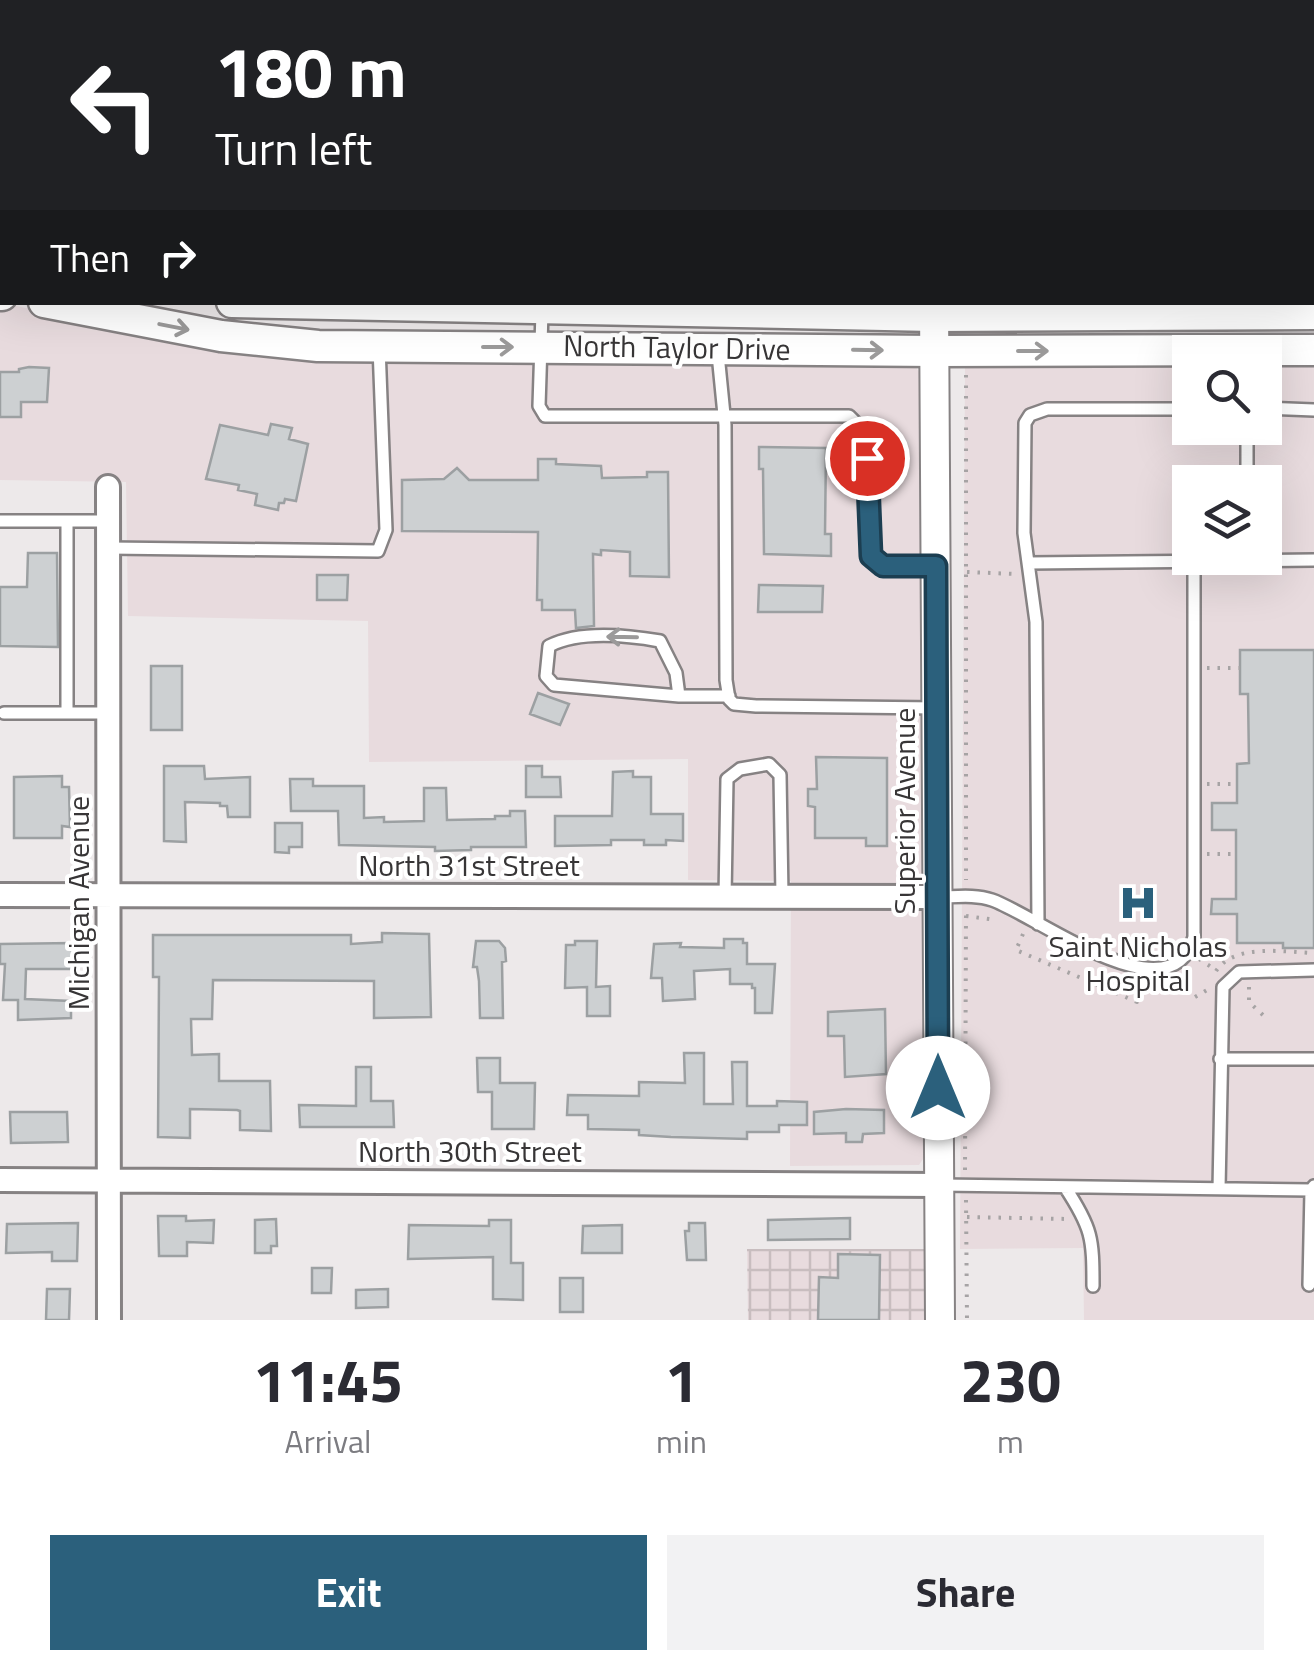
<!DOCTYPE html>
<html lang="en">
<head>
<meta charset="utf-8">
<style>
  body { margin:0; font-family:"Titillium Web",sans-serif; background:#f2f2f3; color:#2b2b33; height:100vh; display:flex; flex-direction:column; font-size:38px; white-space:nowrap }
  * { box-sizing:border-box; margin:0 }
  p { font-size:32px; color:#7c7c81 }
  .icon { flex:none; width:55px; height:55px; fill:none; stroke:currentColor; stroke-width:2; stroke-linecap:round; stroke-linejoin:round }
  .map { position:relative; height:1320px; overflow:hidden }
  .sheet { display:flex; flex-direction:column; background:#fff; flex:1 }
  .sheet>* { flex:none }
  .guide { position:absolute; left:0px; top:0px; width:1315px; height:305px; box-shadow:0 10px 40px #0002; background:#202124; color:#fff; overflow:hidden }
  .buttons { position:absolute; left:1172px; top:335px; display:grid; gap:20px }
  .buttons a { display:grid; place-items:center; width:110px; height:110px; border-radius:0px; background:#fff; box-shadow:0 10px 40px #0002; font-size:50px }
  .pin { position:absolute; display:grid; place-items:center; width:85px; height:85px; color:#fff; margin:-42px; border:5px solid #fff; border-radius:50%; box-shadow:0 2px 10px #0007 }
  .me { position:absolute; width:110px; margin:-55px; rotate:0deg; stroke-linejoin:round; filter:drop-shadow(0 0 8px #0008) }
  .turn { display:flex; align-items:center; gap:35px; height:210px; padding:0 50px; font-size:45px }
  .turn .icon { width:130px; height:130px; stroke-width:2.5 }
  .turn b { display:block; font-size:70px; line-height:85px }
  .then { display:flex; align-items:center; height:95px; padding:0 50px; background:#0003; gap:20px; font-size:38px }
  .eta { display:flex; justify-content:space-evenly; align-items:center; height:170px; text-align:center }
  .eta b { font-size:60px; font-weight:700; line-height:70px }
  .primary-button { display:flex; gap:20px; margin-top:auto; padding:20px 50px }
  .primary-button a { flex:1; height:115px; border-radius:0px; background:#2b607c; color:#fff; font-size:40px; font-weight:700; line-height:115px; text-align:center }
  .primary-button a+a { background:#f2f2f3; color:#2b2b33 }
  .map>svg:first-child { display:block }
  .built { fill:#e8dbde; fill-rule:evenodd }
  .industrial { fill:url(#industrial-grid) }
  .building { fill:#cdd0d2; stroke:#9ca0a2; stroke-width:2.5 }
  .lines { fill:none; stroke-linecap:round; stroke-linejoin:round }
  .service-casing { stroke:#868283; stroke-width:16 }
  .minor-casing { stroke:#868283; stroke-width:28 }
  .tertiary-casing { stroke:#868283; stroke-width:32 }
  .secondary-casing { stroke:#868283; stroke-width:35 }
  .path { stroke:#a6a3a4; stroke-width:4; stroke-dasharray:2.5 8; stroke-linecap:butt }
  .service { stroke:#fff; stroke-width:11 }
  .minor { stroke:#fff; stroke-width:22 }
  .tertiary { stroke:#fff; stroke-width:28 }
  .secondary { stroke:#fff; stroke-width:30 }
  .oneway { stroke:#9b9a9a }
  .route-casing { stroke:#1c3e51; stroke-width:25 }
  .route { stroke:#2b607c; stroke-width:18 }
  .labels { text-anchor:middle; stroke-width:8; stroke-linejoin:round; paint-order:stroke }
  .street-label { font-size:30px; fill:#373536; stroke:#fff }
  .poi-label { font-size:30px; fill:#373536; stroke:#fff }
</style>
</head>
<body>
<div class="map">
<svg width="1314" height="1320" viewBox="0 0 1314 1320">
  <defs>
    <pattern id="industrial-grid" width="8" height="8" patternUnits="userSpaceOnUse" patternTransform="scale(2.5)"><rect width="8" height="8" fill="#e8dbde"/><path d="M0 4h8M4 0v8" fill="none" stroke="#c8bdbf"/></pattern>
  </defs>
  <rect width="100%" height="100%" fill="#ede9ea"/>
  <path class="built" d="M0,0H917V2H2V230Z
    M0,302L166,341L907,362L915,366L922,376L925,1156L919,1165L790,1166L791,881L688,880V759L369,762L368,621L128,616L126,482L0,480Z
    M1190,363V428H1265V363H1314V1320H1084L1083,1248L960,1249L965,364ZM1190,482H1265V558H1190Z"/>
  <path class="industrial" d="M747,1249H925V1320H748Z"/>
  <path class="building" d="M29,367L49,368L47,402H21V417H0V372H19V369Z
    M271,424L292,428L289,439L308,444L296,501L285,499L284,503H279L278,510L255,505L257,494L238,490L239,485L206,479L220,425L268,435Z
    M759,447L826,448L825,534H831V556L764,554L763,469H759Z
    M538,459H556V464L601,466L602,478L647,477V472H668L669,577L630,576V552L601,550V555L593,554L594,626L576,628L575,610H542V600H537L538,532L402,531V480L444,479L457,468L469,480H538Z
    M28,553H57L58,647L0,646V587H27Z
    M317,575H348L347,600H317Z
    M759,585L823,586L822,612H758Z
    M1240,650H1314V948H1283V943H1237V914H1211L1212,899H1236V830H1212V803H1237V764L1249,763L1248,694H1240Z
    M151,666H182V730H151Z
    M538,693L569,704L560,725L530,714Z
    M816,757L887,758V846H866V838H815V807L808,806V789H817Z
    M164,766H204L205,779L250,777V817H228L227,806H220V803L185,802L186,842L164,841Z
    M526,766H542V777H560L561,797H526Z
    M633,771V777H651V814H683V841L666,840V845H644V840H611V845L555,846V816H612L613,772Z
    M62,776V787H69L70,827L62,826V838H14V777Z
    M290,779H313V786H364V818L384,817V822L424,821V788H446L447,820L495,819V816H510V811H525L526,847H471V850L435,851V847L339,845L338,811H291Z
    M275,823H302V847H289V853L275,852Z
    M382,933L429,934L431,1017L374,1018V981L213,980L212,1019H191L192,1055L219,1054V1081H270L271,1131L240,1130V1111L237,1110L190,1109V1138L158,1137L159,977H153V935H351V944L382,942Z
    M724,939H743V943H747V964H775L772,1013H755V988H752V984H730V969L694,971L695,999L663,1001L662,978H651L654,944L681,943L680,947L724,948Z
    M476,941H499L505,948L506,961L502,962L503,1018H480L479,981L477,967H473Z
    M575,941H597L596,987L610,986V1016H587V987L565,988L566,945H575Z
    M72,943V969H26L25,999L71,1001V1018L18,1020V1000H3L5,964H0V944Z
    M885,1009L886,1074L845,1077L844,1036H828V1012Z
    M684,1053H704V1104H733L732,1062H747V1106H777V1101L807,1102V1125H779V1132H747V1139L671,1137L639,1135V1130L588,1129V1115H567L568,1095L639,1096V1082L685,1083Z
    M477,1058H500V1083H535L534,1129H492V1092H478Z
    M356,1067H371V1101H393L394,1127H300L299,1105L356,1106Z
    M846,1109L884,1110V1133L863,1134L862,1142H846V1133L814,1134V1112Z
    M10,1112H67L68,1142L11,1143Z
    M158,1216H186V1221L214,1220L213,1243L187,1242V1256H159Z
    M850,1218V1239L768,1240V1220Z
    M276,1219L277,1246H271V1253H255V1220Z
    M489,1220H511V1263H523V1300L493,1299V1257L408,1259L409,1225L489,1226Z
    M78,1223L77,1261H52V1252L6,1253L7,1224Z
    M689,1223H705L706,1260H687L685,1231H689Z
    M622,1225V1253H582L583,1226Z
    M838,1254L880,1255L879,1320H818L819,1277L838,1278Z
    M312,1268H332L331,1293H312Z
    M560,1278H583V1312H560Z
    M47,1289H70L69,1320H46Z
    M388,1289V1307L356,1308V1290Z"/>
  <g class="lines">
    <g class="service-casing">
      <path id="service" d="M694,0V2
        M748,2V0
        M542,312L539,406L545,416H849L860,427L867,458L871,556L883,566L936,567
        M718,354L725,425L726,680L729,699L734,704L756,706L937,708
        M1265,408L1314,410
        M1247,428V482
        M0,521H108
        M67,522V713
        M108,548L378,551L386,530L379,347
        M1029,563L1314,560
        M679,696L676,673L660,641C626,635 580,630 549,646L546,676L554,685L679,696H729
        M4,713H108
        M725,897L727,779L740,769L769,764L780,775L782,896
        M937,897C955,897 975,894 992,900C1036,915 1171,1020 1194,937V560
        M1038,924L1036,622L1024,533L1025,423L1030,415L1047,409H1190
        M1220,1059H1314
        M940,1185L1311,1190
        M1065,1187C1092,1228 1093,1238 1093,1286
        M1219,1189L1223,987L1239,972L1314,970
        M1309,1285L1311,1190L1314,1186"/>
    </g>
    <g class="minor-casing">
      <path id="minor" d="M108,487L109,1320
        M0,895L937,897
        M0,1180L939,1185"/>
    </g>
    <g class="tertiary-casing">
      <path id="tertiary" d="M929,0V2
        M934,302L940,1320"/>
    </g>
    <g class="secondary-casing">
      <path id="secondary" d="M0,256L2,257
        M0,294L2,295
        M44,302L221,336L318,346L935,351L1314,350
        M232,302L934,316L1314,314"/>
    </g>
    <path class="path" d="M958,0V2
      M966,375V880
      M967,572L1016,574
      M1207,668H1240
      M1207,784H1237
      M1207,854H1236
      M966,916L996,920
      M1023,934L1016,950L1137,1002L1145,982
      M1199,959L1216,970
      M1216,971C1235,943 1283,952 1314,953
      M1249,987V1002L1264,1016
      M1195,997L1207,990
      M965,1170L966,910
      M966,1200L967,1320
      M967,1217L1068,1219"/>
    <use href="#service" class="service"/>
    <use href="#minor" class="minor"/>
    <use href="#tertiary" class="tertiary"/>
    <use href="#secondary" class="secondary"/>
  </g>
  <defs><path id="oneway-shaft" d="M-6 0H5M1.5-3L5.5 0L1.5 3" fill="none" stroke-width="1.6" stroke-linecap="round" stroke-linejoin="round" transform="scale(2.5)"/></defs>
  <g class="oneway">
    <use href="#oneway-shaft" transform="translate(174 327) rotate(11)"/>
    <use href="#oneway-shaft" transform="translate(498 347)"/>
    <use href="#oneway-shaft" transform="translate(868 350) rotate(1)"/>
    <use href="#oneway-shaft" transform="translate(1033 351)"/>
    <use href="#oneway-shaft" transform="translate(622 637) rotate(-179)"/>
  </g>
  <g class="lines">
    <g class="route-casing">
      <path id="route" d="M867,458L871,556L883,566H936L938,1088"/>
    </g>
    <use href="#route" class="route"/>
  </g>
  <defs>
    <g id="hospital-bare" transform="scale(3)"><path d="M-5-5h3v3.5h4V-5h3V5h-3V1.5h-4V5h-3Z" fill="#2b607c" stroke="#fff" stroke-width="2.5" paint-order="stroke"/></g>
  </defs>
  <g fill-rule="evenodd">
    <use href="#hospital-bare" x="1138" y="903"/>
  </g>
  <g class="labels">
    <g class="street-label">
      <text transform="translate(677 348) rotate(1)" y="10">North Taylor Drive</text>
      <text transform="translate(905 811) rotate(-90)" y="10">Superior Avenue</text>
      <text x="469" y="876">North 31st Street</text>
      <text transform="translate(79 903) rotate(-90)" y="10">Michigan Avenue</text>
      <text x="470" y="1162">North 30th Street</text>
    </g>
    <g class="poi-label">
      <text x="1138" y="957">Saint Nicholas<tspan x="1138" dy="34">Hospital</tspan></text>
    </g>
  </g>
</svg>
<div class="buttons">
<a><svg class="icon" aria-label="search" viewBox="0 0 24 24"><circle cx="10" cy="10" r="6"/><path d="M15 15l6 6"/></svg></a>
<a><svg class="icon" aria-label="layers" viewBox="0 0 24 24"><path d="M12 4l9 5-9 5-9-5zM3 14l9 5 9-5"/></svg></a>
</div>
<div class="pin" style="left:867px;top:458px;background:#d93025"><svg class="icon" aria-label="arrive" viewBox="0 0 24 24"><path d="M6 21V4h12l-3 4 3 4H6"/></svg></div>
<svg class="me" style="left:938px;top:1088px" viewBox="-20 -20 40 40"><circle r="19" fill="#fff"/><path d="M0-13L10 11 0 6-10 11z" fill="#2b607c"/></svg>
<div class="guide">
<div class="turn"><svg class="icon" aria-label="left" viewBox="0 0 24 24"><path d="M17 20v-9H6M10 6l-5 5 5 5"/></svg><div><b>180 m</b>Turn left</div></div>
<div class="then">Then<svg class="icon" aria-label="right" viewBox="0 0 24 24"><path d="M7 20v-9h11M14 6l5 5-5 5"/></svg></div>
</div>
</div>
<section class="sheet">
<div class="eta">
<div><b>11:45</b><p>Arrival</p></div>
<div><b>1</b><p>min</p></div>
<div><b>230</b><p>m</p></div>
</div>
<div class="primary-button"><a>Exit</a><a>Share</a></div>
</section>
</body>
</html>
